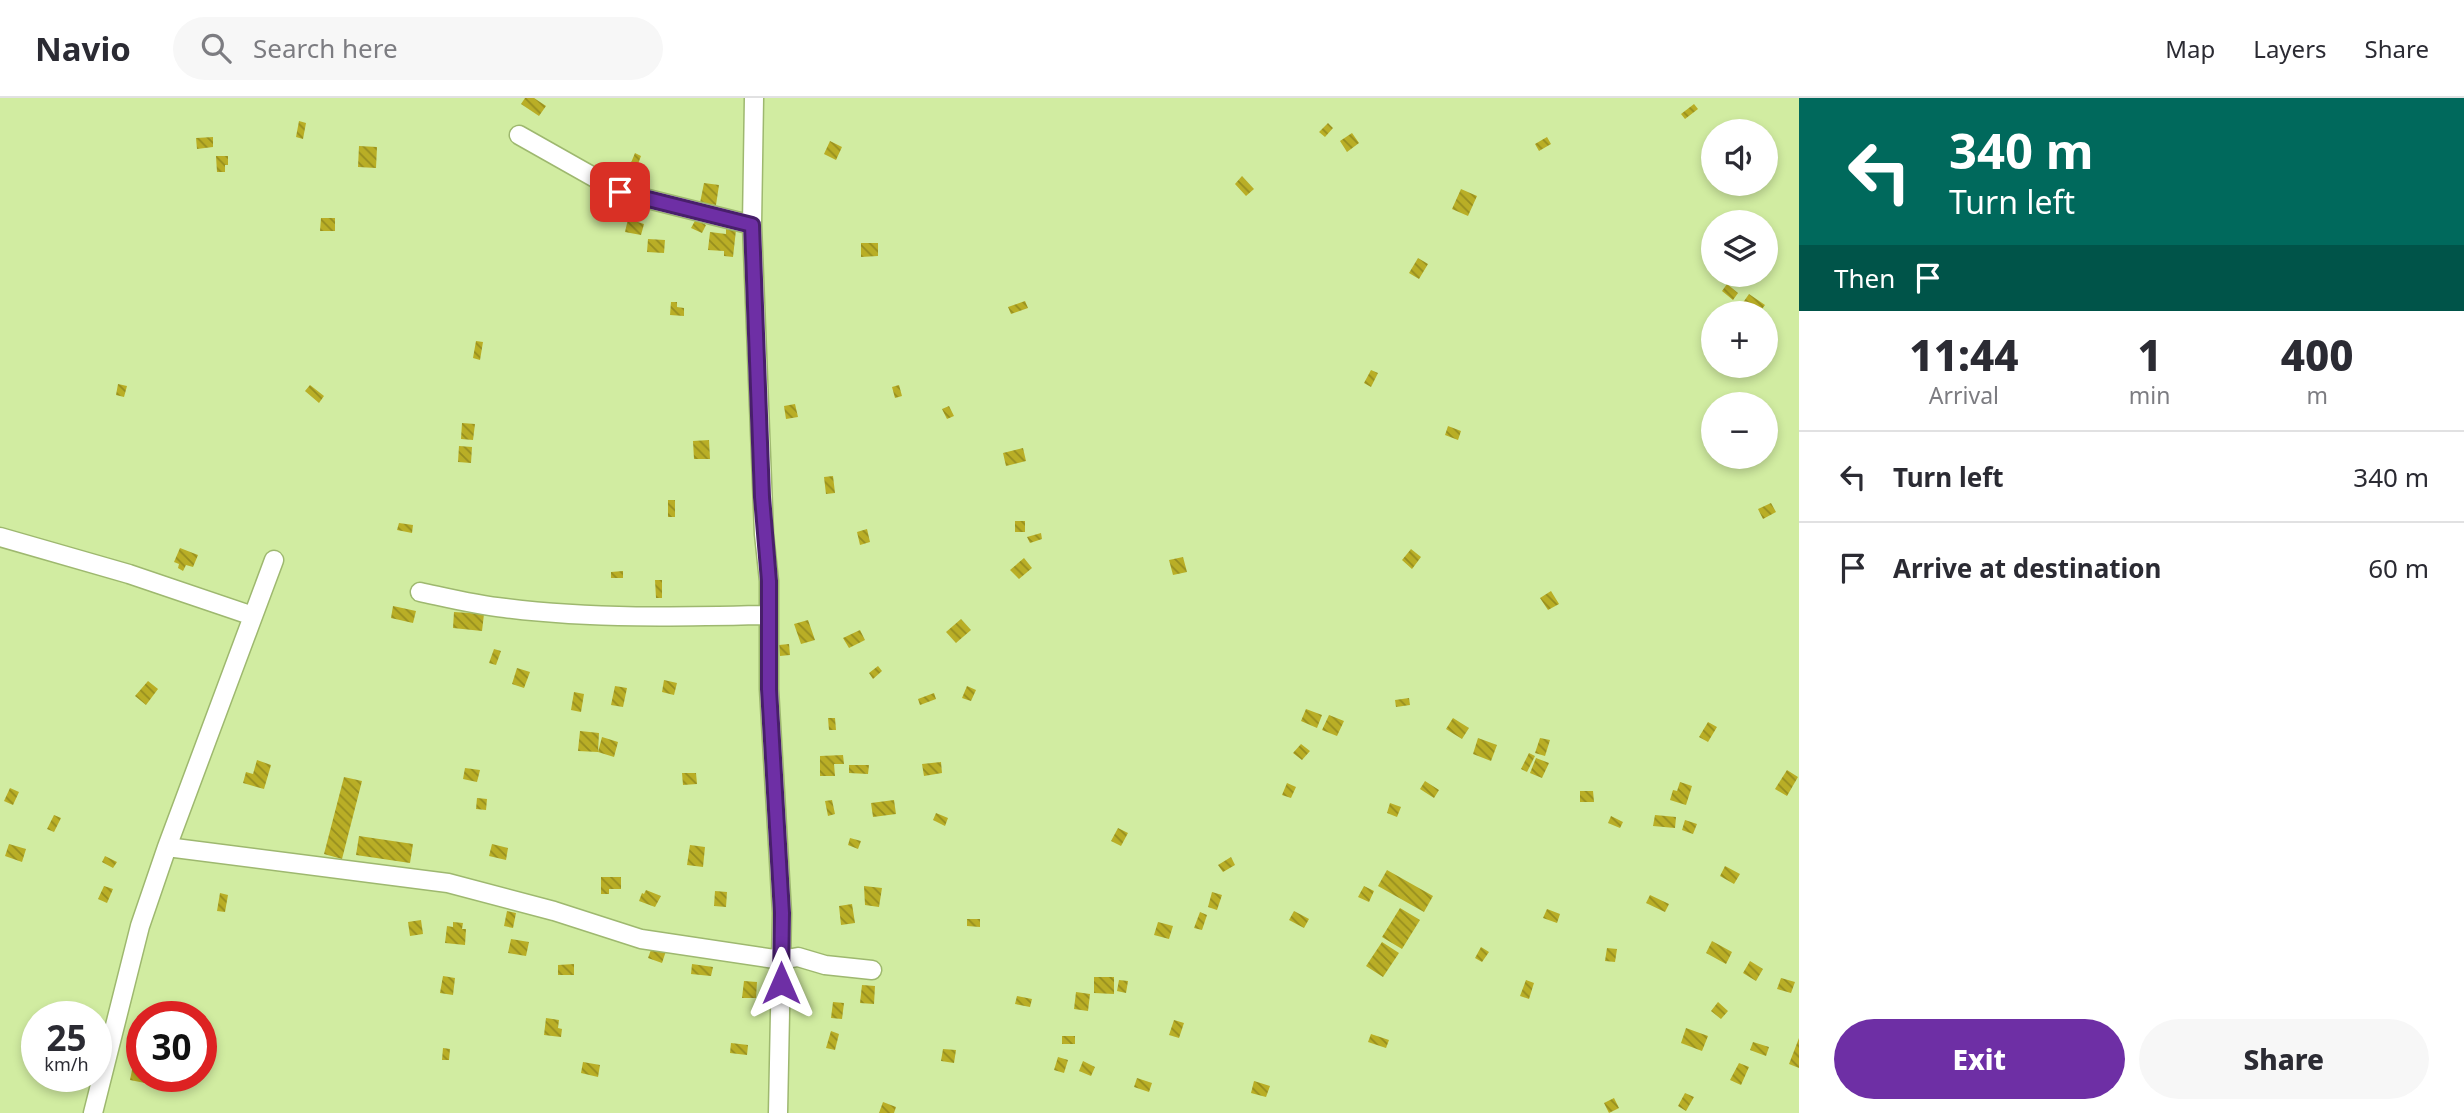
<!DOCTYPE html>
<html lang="en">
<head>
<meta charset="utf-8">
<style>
  body { margin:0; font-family:"Noto Sans",sans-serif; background:#f7f7f7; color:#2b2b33; height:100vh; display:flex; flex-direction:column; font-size:26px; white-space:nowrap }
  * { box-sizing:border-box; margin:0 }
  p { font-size:23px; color:#7c7c81 }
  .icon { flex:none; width:38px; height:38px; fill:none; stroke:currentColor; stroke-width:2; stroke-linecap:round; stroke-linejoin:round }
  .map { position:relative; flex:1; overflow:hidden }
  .panel { display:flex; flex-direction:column; background:#fff; width:665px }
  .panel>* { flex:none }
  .banner { background:#00695c; color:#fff; overflow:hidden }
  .fabs { position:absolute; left:1701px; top:21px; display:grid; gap:14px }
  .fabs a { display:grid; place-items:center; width:77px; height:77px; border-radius:50%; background:#fff; box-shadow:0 4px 10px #0003; font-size:35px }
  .speed { position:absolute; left:21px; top:903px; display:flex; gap:14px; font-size:35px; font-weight:700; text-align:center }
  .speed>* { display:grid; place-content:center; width:91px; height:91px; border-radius:50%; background:#fff; box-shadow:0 4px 10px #0003; line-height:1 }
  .speed small { font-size:18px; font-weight:400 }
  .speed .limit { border:10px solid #d22; background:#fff; color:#111 }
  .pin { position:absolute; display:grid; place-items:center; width:60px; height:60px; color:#fff; margin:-30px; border-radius:14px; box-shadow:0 4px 10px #0006 }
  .me { position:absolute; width:77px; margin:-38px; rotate:0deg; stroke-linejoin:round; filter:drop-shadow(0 0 5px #0008) }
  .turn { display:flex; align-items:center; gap:24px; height:147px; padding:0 35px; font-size:32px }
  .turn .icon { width:91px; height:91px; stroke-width:2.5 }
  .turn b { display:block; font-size:49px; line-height:60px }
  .then { display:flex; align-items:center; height:66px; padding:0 35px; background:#0003; gap:14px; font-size:26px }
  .eta { display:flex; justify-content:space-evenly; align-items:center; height:119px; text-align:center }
  .eta b { font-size:42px; font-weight:800; line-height:49px }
  .button { display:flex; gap:14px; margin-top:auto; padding:14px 35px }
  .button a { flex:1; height:80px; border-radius:42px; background:#6e2fa5; color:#fff; font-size:28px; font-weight:800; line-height:80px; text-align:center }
  .button a+a { background:#f7f7f7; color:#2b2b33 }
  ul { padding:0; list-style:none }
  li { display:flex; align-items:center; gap:21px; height:91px; padding:0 35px; border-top:2px solid #e1e1e2 }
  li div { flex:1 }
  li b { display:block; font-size:26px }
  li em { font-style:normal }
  header { display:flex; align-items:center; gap:42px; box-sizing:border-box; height:98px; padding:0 35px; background:#fff; border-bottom:2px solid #e1e1e2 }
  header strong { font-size:33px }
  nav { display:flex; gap:38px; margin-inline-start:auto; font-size:24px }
  .search { width:490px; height:63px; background:#f7f7f7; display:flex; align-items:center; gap:18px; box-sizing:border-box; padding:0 24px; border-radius:38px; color:#7c7c81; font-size:26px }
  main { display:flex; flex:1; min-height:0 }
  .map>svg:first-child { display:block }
  .building { fill:url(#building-back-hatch) }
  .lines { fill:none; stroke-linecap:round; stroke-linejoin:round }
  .street-casing { stroke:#9eb86f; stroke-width:21 }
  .street { stroke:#fff; stroke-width:18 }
  .route-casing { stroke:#481f6b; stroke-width:18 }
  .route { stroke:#6e2fa5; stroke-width:12 }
</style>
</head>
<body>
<header>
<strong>Navio</strong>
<div class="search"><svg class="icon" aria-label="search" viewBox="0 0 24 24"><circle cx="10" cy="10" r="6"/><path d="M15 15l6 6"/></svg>Search here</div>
<nav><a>Map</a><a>Layers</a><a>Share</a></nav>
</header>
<main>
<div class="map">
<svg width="1799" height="1015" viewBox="0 0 1799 1015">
  <defs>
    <pattern id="building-back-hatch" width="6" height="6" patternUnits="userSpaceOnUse" patternTransform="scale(1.75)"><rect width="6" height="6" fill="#b9ae26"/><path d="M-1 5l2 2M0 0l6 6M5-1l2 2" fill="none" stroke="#968e1f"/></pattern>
  </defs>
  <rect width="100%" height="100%" fill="#d1eca1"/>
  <path class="building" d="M525,0H534L546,8L539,18L521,6Z
    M1694,6L1698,11L1685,21L1681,16Z
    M299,23L306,25L303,41L296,39Z
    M1328,25L1333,30L1325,39L1319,34Z
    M1352,35L1359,45L1347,54L1340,43Z
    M213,39V49L197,51L196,40Z
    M1547,39L1551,46L1539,53L1535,46Z
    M830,43L842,49L836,62L824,56Z
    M359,48L377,49L376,70L358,69Z
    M635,55L641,58L635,74L628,72Z
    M216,58H228V67H225V74H217Z
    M1242,78L1254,91L1246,98L1235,86Z
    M704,85L719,87L716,107L700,105Z
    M1461,91L1477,98L1468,118L1452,111Z
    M321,120H335V133H320Z
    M628,121L644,126L641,137L625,134Z
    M696,121L706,127L702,135L691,130Z
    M726,131L736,132L733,159L724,158V153L708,152L710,134L726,136Z
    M648,141L665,142L664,155L647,154Z
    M861,145H878V158L861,159Z
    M1418,160L1428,166L1419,181L1409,175Z
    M1727,186L1738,195L1733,202L1722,193Z
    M1749,196L1765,207L1759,215L1742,206Z
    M1025,203L1028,210L1011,216L1008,209Z
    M671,204H677V209L684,210V218L670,217Z
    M476,243L483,244L480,262L473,260Z
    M1371,272L1378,275L1371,289L1364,285Z
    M118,286L127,288L124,299L116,297Z
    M310,287L324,298L319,305L305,293Z
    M899,287L902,298L895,300L892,289Z
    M795,306L798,319L786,321L784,308Z
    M949,308L954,318L947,321L942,311Z
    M462,325L475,326L473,342L461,341Z
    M1448,328L1461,333L1458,342L1445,337Z
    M709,342L710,361H694L693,343Z
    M459,348L472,349L471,365L458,364Z
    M1023,350L1026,363L1006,368L1003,355Z
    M833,378L835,395L826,396L824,379Z
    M668,402H675V419H668Z
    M1771,405L1776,414L1763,421L1758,411Z
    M1015,423H1025V434H1015Z
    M399,425L413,427L412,435L397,432Z
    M867,431L870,444L860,447L857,434Z
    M1041,435L1042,441L1030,445L1027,439Z
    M180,450L198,457L193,469L186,467L183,473L178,470L179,466L174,464Z
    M1411,451L1421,459L1412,471L1402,462Z
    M1183,459L1187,474L1173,477L1169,462Z
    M1024,460L1032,470L1019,481L1010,472Z
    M623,473V480H611V474Z
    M655,482H662V500H656Z
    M1551,493L1559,506L1548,512L1540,500Z
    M393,508L416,513L413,525L391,520Z
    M454,514L484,516L482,533L453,530Z
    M961,521L971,532L956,545L946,534Z
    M808,522L815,542L801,546L794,526Z
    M860,532L865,542L849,550L843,540Z
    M789,546L790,557L780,558L779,547Z
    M494,551L501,553L496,567L489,565Z
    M878,568L882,573L873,581L869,575Z
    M517,570L530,574L524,590L512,586Z
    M664,582L677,585L674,597L662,594Z
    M148,583L158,591L146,607L135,598Z
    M615,588L627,590L623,609L611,607Z
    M967,588L976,592L971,603L962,600Z
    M574,594L584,596L581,614L571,612Z
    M934,595L936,601L920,607L918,601Z
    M1409,600L1410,607L1396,609L1395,602Z
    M1306,611L1322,617L1317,630L1301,623Z
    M1329,617L1344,623L1337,638L1322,632Z
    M828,620H835L836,632H829Z
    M1453,620L1469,630L1462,641L1446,631Z
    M1708,624L1717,629L1708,644L1699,639Z
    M580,633L599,635L598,654L578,653Z
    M602,639L618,644L614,659L598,654Z
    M1478,640L1497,647L1491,663L1473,656Z
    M1540,640L1550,642L1545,658L1535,655Z
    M1301,646L1310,653L1302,662L1293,655Z
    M1529,655L1535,658L1527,674L1521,671Z
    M843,657L844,666H834L835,678H820V658Z
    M1536,660L1549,665L1542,680L1530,675Z
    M257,662L271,667L264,691L243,685L246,674L253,676Z
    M941,664L942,675L924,678L922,666Z
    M849,667H869L868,676L849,675Z
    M465,670L480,672L477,684L463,681Z
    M1787,672L1798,679L1787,698L1775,691Z
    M682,675H696L697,686L683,687Z
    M344,679L362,683L342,761L324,756Z
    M1425,683L1439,692L1434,700L1420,691Z
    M1680,684L1692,688L1686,707L1670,702L1673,692L1677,693Z
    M1287,685L1296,689L1291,700L1282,697Z
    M10,690L19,694L13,707L4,703Z
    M1580,693H1593L1594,704H1580Z
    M477,700L487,701L486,712L476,711Z
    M832,702L835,716L828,718L825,703Z
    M894,702L896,716L873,719L871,705Z
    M1390,705L1401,709L1397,719L1387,715Z
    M936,715L948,720L945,728L933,722Z
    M54,717L61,720L54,734L47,731Z
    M1655,717L1676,719L1675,730L1653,728Z
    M1611,718L1623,724L1620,730L1608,725Z
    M1685,722L1697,726L1693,736L1682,732Z
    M1118,730L1128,735L1121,748L1111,743Z
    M359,738L413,746L410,765L356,757Z
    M850,740L861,743L858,751L848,747Z
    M9,746L26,751L22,764L5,758Z
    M492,746L508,750L506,762L489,758Z
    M690,747L705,749L703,769L687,767Z
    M105,758L117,764L113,770L102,764Z
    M1231,759L1235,767L1223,774L1218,767Z
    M1725,768L1740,776L1734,786L1720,778Z
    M1387,772L1433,798L1424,814L1378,788Z
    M601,779H621V791H609V796H601Z
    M104,788L113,791L107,805L98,801Z
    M864,788L882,790L879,809L865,807Z
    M1364,788L1374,793L1369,804L1358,799Z
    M646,792L661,798L655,809L639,803L642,795L644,796Z
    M715,793L727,794L726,809L714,808Z
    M1212,794L1222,797L1217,812L1208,809Z
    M220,795L228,797L225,814L217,813Z
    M1650,797L1669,806L1665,814L1646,805Z
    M852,806L855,825L841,827L839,808Z
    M1400,810L1420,822L1402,851L1382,839Z
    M1547,811L1560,816L1557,825L1543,820Z
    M507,813L516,815L513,830L504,828Z
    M1294,813L1309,821L1304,830L1289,822Z
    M1200,814L1207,817L1202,832L1194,830Z
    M967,821H980V829L967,828Z
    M421,822L423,836L410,838L408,824Z
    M453,824L463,825L462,831H466L465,847L445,845L447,828L453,829Z
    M1158,824L1173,828L1169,841L1154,837Z
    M511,841L529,844L526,858L508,855Z
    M1712,843L1732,854L1726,866L1706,855Z
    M1382,844L1399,855L1383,879L1366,868Z
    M652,849L666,853L662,865L648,860Z
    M1481,849L1489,854L1482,864L1475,860Z
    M1607,850L1617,851L1615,864L1605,863Z
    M1750,863L1763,871L1756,883L1743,875Z
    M574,866V877H558V867Z
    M692,866L713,869L711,878L691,876Z
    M443,878L455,880L453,897L440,895Z
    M1094,879H1114V896L1094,895Z
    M1781,880L1795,884L1791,895L1777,891Z
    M1119,882L1128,883L1126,895L1117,893Z
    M1526,882L1534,885L1529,901L1520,898Z
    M744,883L757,884L756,900H742Z
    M862,887L875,888L874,906L860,905Z
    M1076,894L1090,896L1088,913L1074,911Z
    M1017,898L1032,901L1030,909L1015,906Z
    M833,904L844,905L842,921L831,920Z
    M1718,904L1728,913L1721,921L1711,913Z
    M546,920L559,922L558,930L562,931L561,939L544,937Z
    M1174,922L1184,925L1179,940L1169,937Z
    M1686,930L1708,938L1702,953L1681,945Z
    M831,933L839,936L835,952L826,950Z
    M1371,936L1389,942L1386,950L1368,944Z
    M1062,938H1075V946H1062Z
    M1799,940V970L1789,966Z
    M1753,944L1769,949L1766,958L1750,952Z
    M731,945L748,947L747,957L730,955Z
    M443,950L450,951L449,962H442Z
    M943,951L956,952L954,965L941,963Z
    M1058,959L1068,962L1064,975L1054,972Z
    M1083,963L1095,969L1091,978L1079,973Z
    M583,964L600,967L598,979L581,975Z
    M1739,965L1749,969L1741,987L1730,982Z
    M133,967L142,969V978H147L145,985L130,982Z
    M1137,980L1152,985L1149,994L1134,989Z
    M1254,983L1270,988L1266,999L1251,995Z
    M1685,995L1694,999L1686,1013L1678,1008Z
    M1614,1000L1619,1010L1609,1015L1604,1005Z
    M883,1004L896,1009L894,1015H879Z"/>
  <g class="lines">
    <g class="street-casing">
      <path id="street" d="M754,0L752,127L764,436L769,483V591L782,815L778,1015
        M519,37L620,94L752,127
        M0,439L129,476L253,518
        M420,494C448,500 476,507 505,510C592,521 680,519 768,517
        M167,749L448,785L554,813L641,841L781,862L798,859L825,867L872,872
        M93,1015L140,828L167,749L274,462"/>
    </g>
    <use href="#street" class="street"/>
  </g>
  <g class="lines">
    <g class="route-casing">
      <path id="route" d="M620,94L752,127L762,399L769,483V591L782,815L781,885"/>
    </g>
    <use href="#route" class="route"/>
  </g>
</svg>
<div class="fabs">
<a><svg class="icon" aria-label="sound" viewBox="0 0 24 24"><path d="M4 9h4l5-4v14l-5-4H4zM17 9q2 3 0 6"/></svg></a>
<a><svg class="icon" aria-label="layers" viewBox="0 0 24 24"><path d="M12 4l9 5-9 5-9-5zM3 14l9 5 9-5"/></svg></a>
<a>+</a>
<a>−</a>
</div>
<div class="speed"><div>25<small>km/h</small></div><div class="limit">30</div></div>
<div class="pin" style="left:620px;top:94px;background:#d93025"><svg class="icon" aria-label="arrive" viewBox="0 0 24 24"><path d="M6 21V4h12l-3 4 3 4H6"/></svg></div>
<svg class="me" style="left:781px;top:885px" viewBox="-20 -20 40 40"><path d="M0-17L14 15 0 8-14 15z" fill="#6e2fa5" stroke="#fff" stroke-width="4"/></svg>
</div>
<section class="panel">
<div class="banner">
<div class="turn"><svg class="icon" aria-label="left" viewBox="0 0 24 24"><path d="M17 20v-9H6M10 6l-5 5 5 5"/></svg><div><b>340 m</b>Turn left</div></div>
<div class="then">Then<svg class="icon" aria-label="arrive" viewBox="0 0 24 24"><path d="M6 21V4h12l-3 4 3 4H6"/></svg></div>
</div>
<div class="eta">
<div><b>11:44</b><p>Arrival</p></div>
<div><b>1</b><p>min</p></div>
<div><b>400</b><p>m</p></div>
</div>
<ul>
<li><svg class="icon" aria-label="left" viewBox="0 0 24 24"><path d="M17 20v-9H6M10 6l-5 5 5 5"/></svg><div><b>Turn left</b></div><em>340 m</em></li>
<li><svg class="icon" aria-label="arrive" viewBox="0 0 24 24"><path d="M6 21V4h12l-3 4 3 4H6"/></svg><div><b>Arrive at destination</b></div><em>60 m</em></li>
</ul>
<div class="button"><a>Exit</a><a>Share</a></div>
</section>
</main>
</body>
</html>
